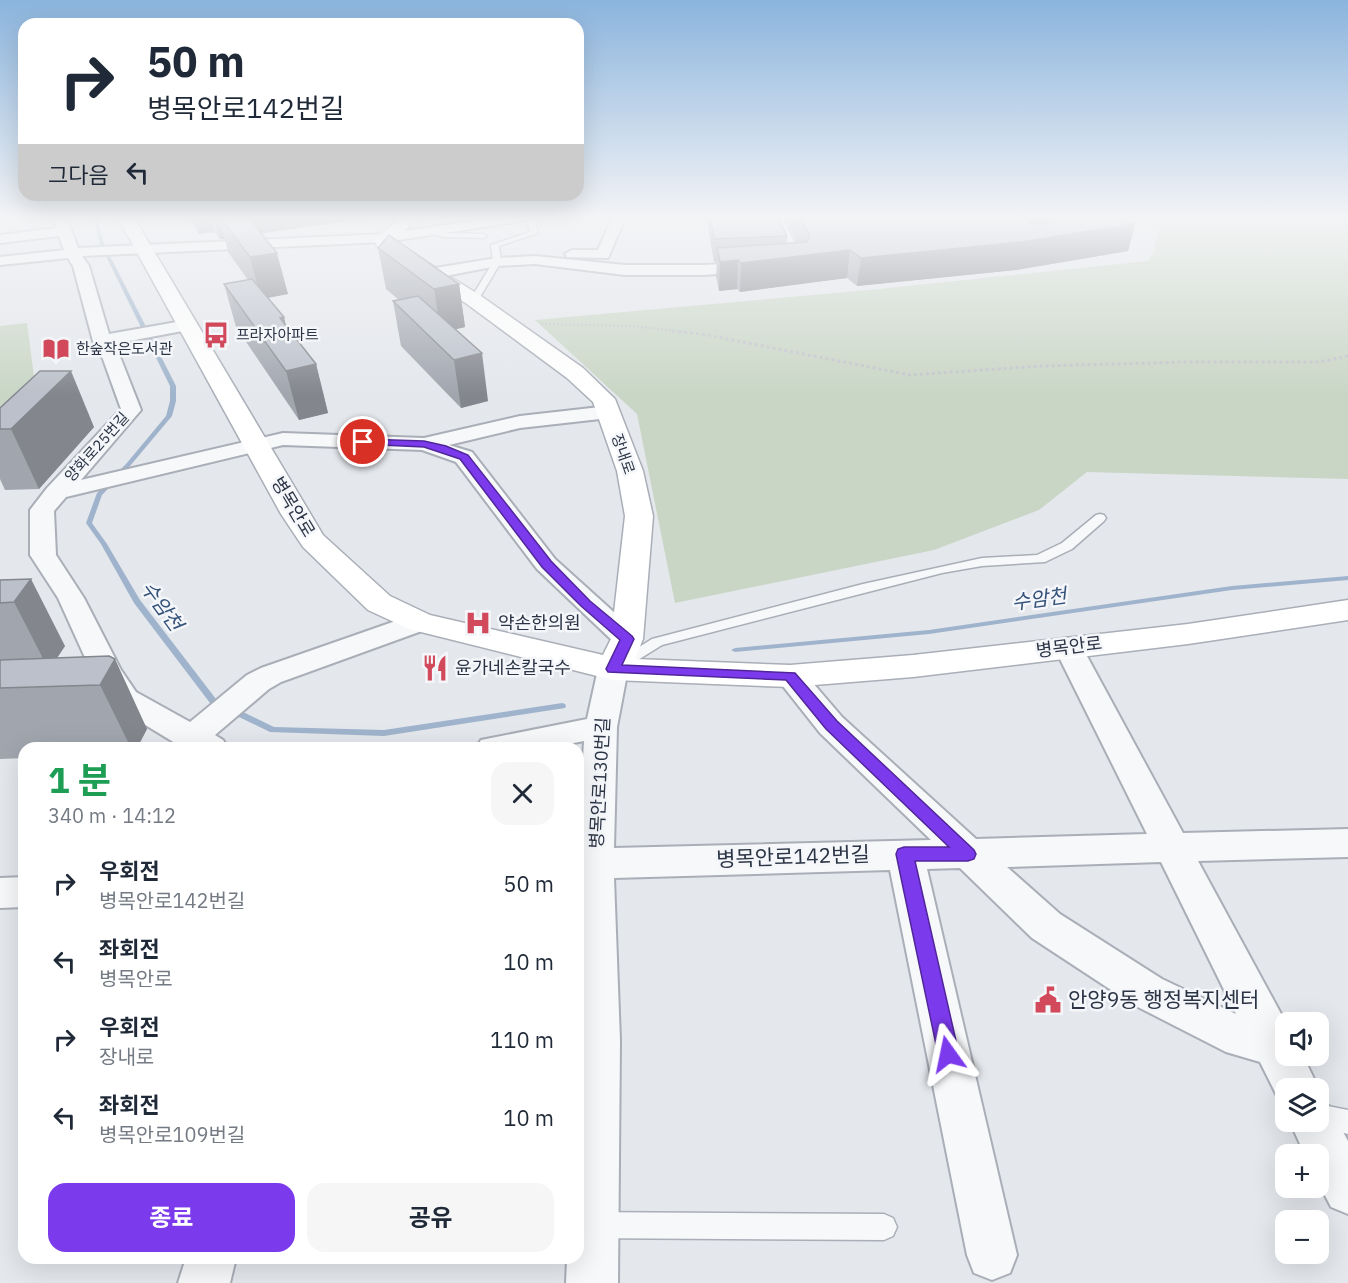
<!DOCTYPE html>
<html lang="ko">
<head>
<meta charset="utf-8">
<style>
  body { margin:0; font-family:"IBM Plex Sans","Noto Sans KR",sans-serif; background:#f6f6f7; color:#1f2937; height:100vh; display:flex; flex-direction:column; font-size:22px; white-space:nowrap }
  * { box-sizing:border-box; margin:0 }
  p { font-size:20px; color:#747a83 }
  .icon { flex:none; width:33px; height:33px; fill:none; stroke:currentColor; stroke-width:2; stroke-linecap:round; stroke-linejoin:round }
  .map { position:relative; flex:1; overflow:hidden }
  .panel { position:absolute; left:18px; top:742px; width:566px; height:522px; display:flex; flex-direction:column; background:#fff; border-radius:18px; box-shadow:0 6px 24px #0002 }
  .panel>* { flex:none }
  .banner { position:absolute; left:18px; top:18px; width:566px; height:183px; border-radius:18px; box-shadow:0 6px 24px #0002; background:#fff; color:#1f2937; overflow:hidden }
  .buttons { position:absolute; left:1275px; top:1012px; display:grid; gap:12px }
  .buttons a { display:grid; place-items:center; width:54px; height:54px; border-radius:12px; background:#fff; box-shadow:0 6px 24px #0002; font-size:30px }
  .pin { position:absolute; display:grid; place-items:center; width:51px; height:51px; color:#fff; margin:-26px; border:3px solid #fff; border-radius:50%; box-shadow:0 2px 6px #0007 }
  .me { position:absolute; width:66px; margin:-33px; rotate:348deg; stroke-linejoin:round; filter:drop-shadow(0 0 4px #0008) }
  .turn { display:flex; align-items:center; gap:21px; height:126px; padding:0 30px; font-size:27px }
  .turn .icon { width:78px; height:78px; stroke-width:2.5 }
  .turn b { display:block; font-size:42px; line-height:51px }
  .then { display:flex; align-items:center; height:57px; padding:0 30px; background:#0003; gap:12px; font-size:22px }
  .round { display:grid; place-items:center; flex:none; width:63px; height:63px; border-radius:18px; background:#f6f6f7 }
  .summary { display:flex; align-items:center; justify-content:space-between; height:102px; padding:0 30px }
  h1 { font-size:36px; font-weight:700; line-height:45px; color:#1e9e55 }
  .button { display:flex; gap:12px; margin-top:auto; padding:12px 30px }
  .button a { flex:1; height:69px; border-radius:18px; background:#7c3aed; color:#fff; font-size:24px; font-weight:700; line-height:69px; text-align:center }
  .button a+a { background:#f6f6f7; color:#1f2937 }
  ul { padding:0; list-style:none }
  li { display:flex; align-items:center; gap:18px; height:78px; padding:0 30px }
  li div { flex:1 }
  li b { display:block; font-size:22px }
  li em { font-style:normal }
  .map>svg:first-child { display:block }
  .built { fill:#d2d6de }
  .green { fill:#c9d6c5 }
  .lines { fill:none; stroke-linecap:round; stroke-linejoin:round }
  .stream { fill:#9fb4cc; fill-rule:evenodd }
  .lane-casing { stroke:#a9aeb7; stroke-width:3 }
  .street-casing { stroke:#a9aeb7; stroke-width:4 }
  .secondary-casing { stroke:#a9aeb7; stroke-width:3 }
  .path-far1 { stroke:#c2c5cb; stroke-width:2; stroke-dasharray:2 2; stroke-linecap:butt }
  .path { stroke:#c2c5cb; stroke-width:3; stroke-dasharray:3 3; stroke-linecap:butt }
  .lane { fill:#f7f8fa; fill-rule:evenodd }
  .street { fill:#f7f8fa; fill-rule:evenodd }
  .secondary { fill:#fff; fill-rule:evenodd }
  .wall { fill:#a1a5ae }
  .shaded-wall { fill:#83868d }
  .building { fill:#bbc0ca; stroke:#83868d; stroke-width:1.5 }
  .route { fill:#7c3aed; stroke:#51269a; stroke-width:1.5 }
  .labels { text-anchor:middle; stroke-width:5; stroke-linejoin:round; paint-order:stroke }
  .far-poi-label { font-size:15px; fill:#2b3445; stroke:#f4f6f9; text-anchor:start }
  .far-street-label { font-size:15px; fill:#2b3445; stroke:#f4f6f9 }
  .street-label { font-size:18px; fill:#2b3445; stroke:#f4f6f9 }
  .poi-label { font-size:18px; fill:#2b3445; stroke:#f4f6f9; text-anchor:start }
  .water-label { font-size:20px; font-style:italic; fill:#34527a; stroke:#f4f6f9 }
  .near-street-label { font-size:21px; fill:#2b3445; stroke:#f4f6f9 }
  .near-poi-label { font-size:21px; fill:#2b3445; stroke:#f4f6f9; text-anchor:start }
</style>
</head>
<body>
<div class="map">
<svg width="1348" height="1283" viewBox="0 0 1348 1283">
  <rect width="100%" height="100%" fill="#e4e7ec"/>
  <path class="built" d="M1046,216H1270L1161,220L1059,221Z"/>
  <path class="green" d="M1231,216L1348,218V479L1087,472L1039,510L934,550L675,603L637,414L535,320L869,290L1148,261L1153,254L1161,220Z
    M27,323L36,392L0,419V326Z"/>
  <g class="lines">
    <path class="stream" d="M93,216H96L104,244L176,386V401L172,416L130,466L102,495L92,523L107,544L140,600L216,699L274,727L384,730L562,703L565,704L566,706L565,708L384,736L270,732L210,703L134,603L101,544L86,523L97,493L126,464L166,416L170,401V386L100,244Z
      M1348,576V580L1232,590L929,634L735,652L731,650L735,648L929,630L1232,586Z"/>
    <g class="lane-casing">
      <path id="lane" d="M526,216H534L538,233L499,246L501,262L477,302H471L470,300L493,262L491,245L530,232Z
        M431,229L445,233L483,234L487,236L483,238L444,237L428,233Z
        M1100,514L1104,515L1106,518L1104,521L1072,549L1045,562L982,566L942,573L662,645L625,668H615L612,664L652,639L863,584L982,558L1037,555L1062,543L1096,515Z
        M1318,1104L1348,1110V1134L1311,1124L1310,1122H1318Z
        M578,1212L884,1214L893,1218L897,1227L893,1236L884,1240L578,1238Z"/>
    </g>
    <g class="street-casing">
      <path id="street" d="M54,216H66L78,248L385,234L506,216H535L529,220L385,242L82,256L89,266L109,334L188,320L194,321L197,325L194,329L188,330L113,344L121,359L141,410L81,480L283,433L424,438L520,416L609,406L616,408L619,412L616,416L609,418L520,428L449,445L472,452L555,559L637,633L641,639L637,645L627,648L617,645L537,569L456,462L422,450L283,445L66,497L54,511L56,555L84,598L121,670L136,692L190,722L247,675L261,668L410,616L420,613L430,616L434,622L430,628L281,682L269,689L215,735L223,740L228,748H187L180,746L114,706L92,673L58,598L30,555V510L47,488L121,409L103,359L93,341L73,266L68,258L0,265V257L64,250L59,236L0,243V235L57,228Z
        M613,216H626L608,258L567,257L565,254L572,250H598Z
        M767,216H781L806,265L803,268L703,275H625L535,264L497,266L435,278L427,273L435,268L497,258L535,256L625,265H703L789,261Z
        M1068,638L1078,641L1082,647L1183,833L1348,829V857L1198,861L1286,1023V1056H1303L1319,1089L1318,1091L1286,1089V1106L1281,1104L1260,1062L1226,1052L1134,1005L1032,938L960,868L927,869L1017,1255L1010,1273L992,1280L974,1273L967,1255L890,870L614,878L620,1040L618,1283H566L567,1258H578V850L584,741L548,748H476L481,740L587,719L598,669L603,662L613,659L623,662L628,669L617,727L614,848L931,840L820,733L775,676L779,669L790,666L801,669L842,717L976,839L1147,834L1054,647L1058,641ZM1161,862L1236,1014L1162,979L1060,914L1007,867Z
        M24,877V907L0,908V878Z
        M1318,1101L1329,1106L1348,1141V1214L1331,1207L1318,1182V1155H1305L1290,1122H1318Z
        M186,1258H236L230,1283H178Z"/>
    </g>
    <g class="secondary-casing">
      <path id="secondary" d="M117,216H133L323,535L390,596L430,615L603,655L611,639L625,516L617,471L593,402L567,378L467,304L377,246L375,242L377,238L403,216H420L393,241L481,296L583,368L615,399L643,471L653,516L643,639L635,659L790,665L913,655L1188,624L1348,600V620L1188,644L913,677L790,687L613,680L409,629L368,610L303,547L281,514Z"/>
    </g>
    <path class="path-far1" d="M541,324L633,326L685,332"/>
    <path class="path" d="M672,331L702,334L910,375L1042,366L1188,362H1319L1348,356"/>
    <use href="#lane" class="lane"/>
    <use href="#street" class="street"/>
    <use href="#secondary" class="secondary"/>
  </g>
  <path class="wall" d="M186,216H362L363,219L262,233L288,294L267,298L286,326L316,364L328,413L299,420L236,327L224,284L248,280L228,252L225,239H220L214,232L199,234Z
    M706,216H777L787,236V243L797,242L786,221V216H1052L1051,220L1135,224L1128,251L1016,270L857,286L847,278L740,292L737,289L719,291L716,276L717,262H714Z
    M378,248L459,284L465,327L455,329L488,401L461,408L401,346L393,301L399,300L386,289Z
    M0,408L94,427L39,489L5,490L0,479Z
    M0,580L65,646L57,658L109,656L147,729L137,748H24V758L0,759Z"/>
  <path class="shaded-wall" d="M194,216H210L214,232L199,234Z
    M213,216H218L225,239H220Z
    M219,216H362L363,219L235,237Z
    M1030,216H1052L1049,230L1135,224L1128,251L1016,270L857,286L861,258L1028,220Z
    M850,250L847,278L740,292L741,263Z
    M277,253L288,294L261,299L250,257Z
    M738,260L737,289L719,291L720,262Z
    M459,284L465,327L441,333L434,289Z
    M284,317L295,363L280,318Z
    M482,353L488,401L461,408L454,360Z
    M316,364L328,413L299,420L286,371Z
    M71,371L94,427L39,489L11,429Z
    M31,579L65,646L49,670L14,602Z
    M115,659L147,729L137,748H131L100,685Z"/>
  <path class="building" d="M219,216H247L277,253L250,257Z
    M710,216H777L787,236L714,239Z
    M799,216H1030L1028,220L1032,224H1043L1060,216H1112L1135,224L1021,242L861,258L850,250L741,263L738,260L720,262L717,248L807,242L810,236Z
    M389,235L459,284L434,289L378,248Z
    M252,279L284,317L280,318L316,364L286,371L224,284Z
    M418,296L482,353L454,360L393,301Z
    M40,371H71L11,429H0V408Z
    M31,579L14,602L0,603V580Z
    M109,656L115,659L100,685L0,688V660Z"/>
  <linearGradient id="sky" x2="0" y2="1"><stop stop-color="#8bb4dd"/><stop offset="0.55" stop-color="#f3f4f6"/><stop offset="1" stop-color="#f3f4f6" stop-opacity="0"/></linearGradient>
  <rect width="1348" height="395" fill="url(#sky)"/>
  <path class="route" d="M363,439L424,441L446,446L468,455L551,561L590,601L632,636L634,639L622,665L795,673L837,721L974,850L976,854L974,859L968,861H915L959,1054L956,1061L948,1064L941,1061L938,1054L896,854L898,849L904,847H949L826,729L786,680L608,672L606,669L620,640L581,606L542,567L460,459L424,447L360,444V440Z"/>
  <defs>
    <g id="bus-bare" transform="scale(2.07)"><path d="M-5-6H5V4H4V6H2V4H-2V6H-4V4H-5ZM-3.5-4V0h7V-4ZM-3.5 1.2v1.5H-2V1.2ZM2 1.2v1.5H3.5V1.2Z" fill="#d1495b" stroke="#f4f6f9" stroke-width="2.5" paint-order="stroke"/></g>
    <g id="library-bare" transform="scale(2.07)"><path d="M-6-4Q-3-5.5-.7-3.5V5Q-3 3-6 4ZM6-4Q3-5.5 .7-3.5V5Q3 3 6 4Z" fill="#d1495b" stroke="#f4f6f9" stroke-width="2.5" paint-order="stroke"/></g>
    <g id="hospital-bare" transform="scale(2.07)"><path d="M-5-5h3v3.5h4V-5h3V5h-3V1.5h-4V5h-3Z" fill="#d1495b" stroke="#f4f6f9" stroke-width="2.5" paint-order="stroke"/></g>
    <g id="restaurant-bare" transform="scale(2.07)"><path d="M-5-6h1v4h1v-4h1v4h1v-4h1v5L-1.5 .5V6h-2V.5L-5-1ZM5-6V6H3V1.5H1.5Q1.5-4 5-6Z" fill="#d1495b" stroke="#f4f6f9" stroke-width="2.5" paint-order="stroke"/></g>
    <g id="civic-bare" transform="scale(2.07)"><path d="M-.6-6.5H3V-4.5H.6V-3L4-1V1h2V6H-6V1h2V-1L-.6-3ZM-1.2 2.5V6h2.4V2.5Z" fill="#d1495b" stroke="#f4f6f9" stroke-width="2.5" paint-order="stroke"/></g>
  </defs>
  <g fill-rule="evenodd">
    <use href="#bus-bare" x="216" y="335"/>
    <use href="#library-bare" x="56" y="349"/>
    <use href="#hospital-bare" x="478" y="623"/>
    <use href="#restaurant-bare" x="435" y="668"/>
    <use href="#civic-bare" x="1048" y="1000"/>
  </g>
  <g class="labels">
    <g class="far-poi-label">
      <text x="236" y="340">프라자아파트</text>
      <text x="76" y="354">한숲작은도서관</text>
    </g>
    <g class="far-street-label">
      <text transform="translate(97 447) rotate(-48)" y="5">양화로25번길</text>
      <text transform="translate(623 454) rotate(71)" y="5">장내로</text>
    </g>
    <g class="street-label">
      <text transform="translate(293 507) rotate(59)" y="6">병목안로</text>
      <text transform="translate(1069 647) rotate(-7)" y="6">병목안로</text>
      <text transform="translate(600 783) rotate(-87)" y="6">병목안로130번길</text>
    </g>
    <g class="poi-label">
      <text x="498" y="629">약손한의원</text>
      <text x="455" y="674">윤가네손칼국수</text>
    </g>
    <g class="water-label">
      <text transform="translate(1039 599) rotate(-8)" y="7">수암천</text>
      <text transform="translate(162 606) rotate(54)" y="7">수암천</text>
    </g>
    <g class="near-street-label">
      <text transform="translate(793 857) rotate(-2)" y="7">병목안로142번길</text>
    </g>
    <g class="near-poi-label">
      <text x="1068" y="1007">안양9동 행정복지센터</text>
    </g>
  </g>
</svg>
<div class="buttons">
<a><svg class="icon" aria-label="sound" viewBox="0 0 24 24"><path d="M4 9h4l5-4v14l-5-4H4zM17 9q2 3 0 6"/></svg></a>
<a><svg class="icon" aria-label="layers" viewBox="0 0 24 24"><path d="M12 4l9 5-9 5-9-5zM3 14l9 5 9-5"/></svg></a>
<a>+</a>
<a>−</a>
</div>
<div class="pin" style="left:363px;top:442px;background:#d93025"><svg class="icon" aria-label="arrive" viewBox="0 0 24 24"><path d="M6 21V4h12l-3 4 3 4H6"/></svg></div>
<svg class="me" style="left:948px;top:1054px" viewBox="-20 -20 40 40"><path d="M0-17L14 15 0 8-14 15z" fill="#7c3aed" stroke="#fff" stroke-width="4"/></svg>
<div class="banner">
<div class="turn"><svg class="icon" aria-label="right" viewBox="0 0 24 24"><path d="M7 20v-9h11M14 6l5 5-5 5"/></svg><div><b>50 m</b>병목안로142번길</div></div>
<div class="then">그다음<svg class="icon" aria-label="left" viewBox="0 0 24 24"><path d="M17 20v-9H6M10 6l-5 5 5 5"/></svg></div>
</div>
<section class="panel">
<div class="summary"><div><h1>1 분</h1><p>340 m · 14:12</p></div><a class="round"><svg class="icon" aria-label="close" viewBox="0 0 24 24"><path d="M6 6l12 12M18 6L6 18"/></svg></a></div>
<ul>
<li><svg class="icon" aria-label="right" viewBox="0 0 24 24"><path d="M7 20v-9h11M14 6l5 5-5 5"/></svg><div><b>우회전</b><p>병목안로142번길</p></div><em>50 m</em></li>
<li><svg class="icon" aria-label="left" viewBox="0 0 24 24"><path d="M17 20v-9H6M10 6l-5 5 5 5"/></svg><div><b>좌회전</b><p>병목안로</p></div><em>10 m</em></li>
<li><svg class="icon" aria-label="right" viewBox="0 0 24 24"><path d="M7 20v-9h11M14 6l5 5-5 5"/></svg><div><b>우회전</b><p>장내로</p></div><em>110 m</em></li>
<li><svg class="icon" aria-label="left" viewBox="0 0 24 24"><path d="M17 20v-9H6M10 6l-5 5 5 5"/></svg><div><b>좌회전</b><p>병목안로109번길</p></div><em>10 m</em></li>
</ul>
<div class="button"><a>종료</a><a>공유</a></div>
</section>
</div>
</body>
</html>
